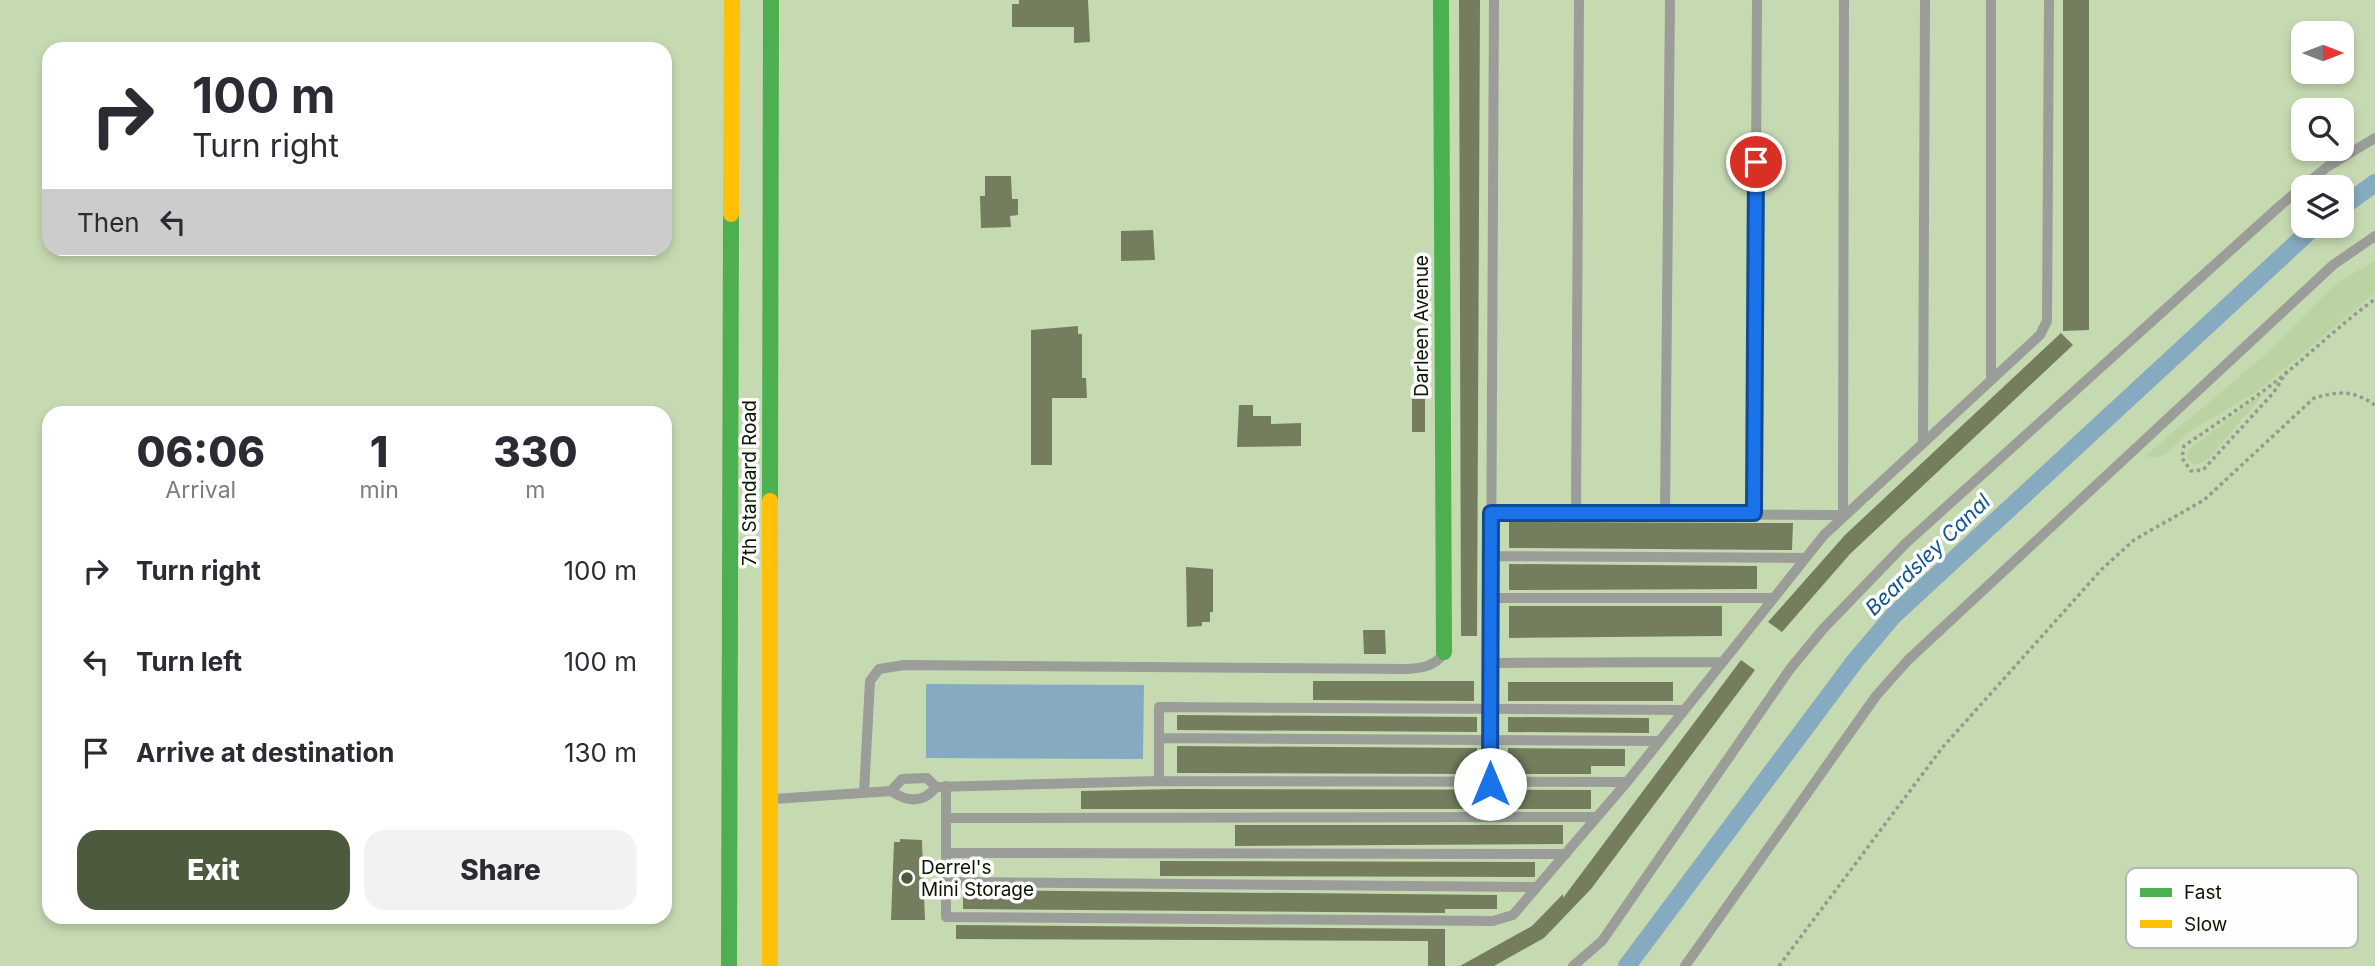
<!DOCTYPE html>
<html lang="en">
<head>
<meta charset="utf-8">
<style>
  body { margin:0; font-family:Inter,sans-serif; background:#f2f2f3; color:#2b2b33; height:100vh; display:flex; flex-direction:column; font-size:26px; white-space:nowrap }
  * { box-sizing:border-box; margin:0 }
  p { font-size:23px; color:#7c7c81 }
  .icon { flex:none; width:38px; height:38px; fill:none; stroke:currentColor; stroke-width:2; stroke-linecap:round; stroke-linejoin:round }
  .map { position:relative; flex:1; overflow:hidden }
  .panel { position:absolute; left:42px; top:406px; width:630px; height:518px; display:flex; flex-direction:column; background:#fff; border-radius:21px; box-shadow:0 4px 10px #0003 }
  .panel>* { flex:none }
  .hud { position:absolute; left:42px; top:42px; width:630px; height:214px; border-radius:21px; box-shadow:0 4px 10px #0003; background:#fff; color:#2b2b33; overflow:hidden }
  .needle { width:46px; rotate:90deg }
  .buttons { position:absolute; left:2291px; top:21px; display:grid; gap:14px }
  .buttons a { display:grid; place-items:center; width:63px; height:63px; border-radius:14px; background:#fff; box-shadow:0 4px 10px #0003; font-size:35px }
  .pin { position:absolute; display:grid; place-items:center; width:60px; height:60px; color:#fff; margin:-30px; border:4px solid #fff; border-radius:50%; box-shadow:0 2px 7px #0007 }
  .me { position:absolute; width:77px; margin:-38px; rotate:0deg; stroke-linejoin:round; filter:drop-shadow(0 0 5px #0008) }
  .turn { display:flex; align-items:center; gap:24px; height:147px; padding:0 35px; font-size:32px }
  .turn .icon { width:91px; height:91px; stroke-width:2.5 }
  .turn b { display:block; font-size:49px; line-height:60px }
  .then { display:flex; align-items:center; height:66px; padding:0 35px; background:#0003; gap:14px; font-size:26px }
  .eta { display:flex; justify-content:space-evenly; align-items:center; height:119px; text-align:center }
  .eta b { font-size:42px; font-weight:800; line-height:49px }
  .button { display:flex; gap:14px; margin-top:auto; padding:14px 35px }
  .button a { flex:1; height:80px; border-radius:21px; background:#4c5b3e; color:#fff; font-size:28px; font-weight:800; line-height:80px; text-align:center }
  .button a+a { background:#f2f2f3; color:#2b2b33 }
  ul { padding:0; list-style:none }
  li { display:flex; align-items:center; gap:21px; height:91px; padding:0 35px }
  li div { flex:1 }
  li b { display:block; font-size:26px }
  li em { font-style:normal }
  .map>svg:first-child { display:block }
  .green { fill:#bad3a3 }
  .water { fill:#86aabf }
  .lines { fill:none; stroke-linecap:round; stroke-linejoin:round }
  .canal { stroke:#86aabf; stroke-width:18 }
  .building { fill:#747d5d }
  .path { stroke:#949a8d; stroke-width:3.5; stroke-dasharray:3.5 3.5; stroke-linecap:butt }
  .lane { stroke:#9b9d98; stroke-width:10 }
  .fast { stroke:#4caf50; stroke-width:16 }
  .slow { stroke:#ffc107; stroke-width:16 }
  .route-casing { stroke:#114b97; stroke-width:18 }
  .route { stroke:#1a73e8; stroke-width:12 }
  .poi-dot { fill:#4c5b3e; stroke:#fefefe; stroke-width:2.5 }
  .labels { text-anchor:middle; stroke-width:7; stroke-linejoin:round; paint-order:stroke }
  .street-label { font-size:19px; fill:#0a1700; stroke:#fefefe }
  .poi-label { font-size:19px; fill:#0a1700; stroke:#fefefe; text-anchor:start }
  .water-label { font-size:21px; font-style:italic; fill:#11548f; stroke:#fefefe }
  .key { fill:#fefefe; stroke:#b5b9b2; stroke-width:2 }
  .key-label { font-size:19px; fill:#0a1700 }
</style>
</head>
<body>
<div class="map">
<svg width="2375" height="966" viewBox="0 0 2375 966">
  <rect width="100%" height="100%" fill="#c6dab2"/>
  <path class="green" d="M2375,261V293L2258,391L2190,431L2167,454L2155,458L2145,456L2265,355L2336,283Z
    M2267,390L2207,460L2195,465L2187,459L2188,450Z"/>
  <path class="water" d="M926,684L1144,685L1143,759L926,758Z"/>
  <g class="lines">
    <path class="canal" d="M2342,207L2375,183
      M1627,966L1855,661L1893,616L2315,226"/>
  </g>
  <path class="building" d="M1019,0H1088L1090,42L1074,43V27H1012V4H1019Z
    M1459,0H1480L1477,636H1461Z
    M2063,0H2089V330L2063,331Z
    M985,176H1011L1012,199H1018V215L1010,216L1011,227L981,228L980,196H985Z
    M1153,230L1155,260L1121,261V231Z
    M1078,326V334H1082V378H1086L1087,398H1052V465H1031V330Z
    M2061,333L2073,345L1850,554L1782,632L1768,622L1845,535Z
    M1412,386H1425V432H1412Z
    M1239,405H1253V416H1271V424L1301,423V446L1237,447Z
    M1509,522L1793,523L1792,550L1509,548Z
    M1509,564L1757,566V589L1509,590Z
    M1186,567L1213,569V612H1210V622H1202V626L1187,627Z
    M1509,606H1722V636L1509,638Z
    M1363,630H1385L1386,654H1364Z
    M1741,660L1755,670L1591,889L1544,938L1494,966H1460L1532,926L1563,894V898Z
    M1313,681H1474V701L1313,700Z
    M1508,682H1673V701H1508Z
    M1177,715L1477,717V732L1177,730Z
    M1508,717L1649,718V733L1508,732Z
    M1177,746L1477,748V774L1177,773Z
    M1508,748L1625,749V766H1591V774H1508Z
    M1177,789L1591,790V809H1081V791Z
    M1235,825H1563V844L1235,846Z
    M900,839L922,840L925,920H891L894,842H900Z
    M1160,861L1535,862V877L1160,876Z
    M963,890L1497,895V909H1445V913L963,909Z
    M956,925L1445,929V966H1428V941L956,939Z"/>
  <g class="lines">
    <path class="path" d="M2287,371L2274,392L2203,470L2191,471L2182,458L2184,446C2213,426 2242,407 2270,386C2306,358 2338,326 2375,299
      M1779,966L1942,748L2102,569L2134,540L2204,500L2314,398C2339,391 2353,390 2375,405"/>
    <path class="lane" d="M1991,0V380
      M1923,443L1925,0
      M1576,512L1579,0
      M1665,512L1670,0
      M1491,513L1843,515L1844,0
      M1754,514L1757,0
      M1491,556L1805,558
      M1490,598H1773
      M1490,663L1722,662
      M1159,738L1659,741
      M1159,781V707L1684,710
      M1490,784L1494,0
      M946,786V917L1493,921L1513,915L1627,782
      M891,791L902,779L927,778L936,787L1159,781L1627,782L1824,535L2040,335L2047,321L2049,0
      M864,793L870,681L879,669L904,665L1408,669C1422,668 1435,666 1443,654
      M774,799L891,791C907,802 923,804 936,787
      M946,818L1597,817
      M946,853L1566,854
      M946,882L1537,887
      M1573,966L1602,941L1790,669L1823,629L1905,544L2282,204L2327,167L2375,138
      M1685,966L1876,696L1908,660L2333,265L2375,236"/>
    <path class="fast" d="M1441,0L1444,652
      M770,501L771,0
      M729,966L731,214"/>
    <path class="slow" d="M731,214L732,0
      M770,966V501"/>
  </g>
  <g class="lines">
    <g class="route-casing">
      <path id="route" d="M1490,784L1491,513H1754L1756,162"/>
    </g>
    <use href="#route" class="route"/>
  </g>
  <circle class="poi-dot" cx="907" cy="878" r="7"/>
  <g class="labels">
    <g class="street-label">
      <text transform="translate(1421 326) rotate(-90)" y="7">Darleen Avenue</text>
      <text transform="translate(749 483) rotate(-90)" y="7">7th Standard Road</text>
    </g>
    <g class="poi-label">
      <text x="921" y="874">Derrel's<tspan x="921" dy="22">Mini Storage</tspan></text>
    </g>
    <g class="water-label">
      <text transform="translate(1928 555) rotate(-44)" y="7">Beardsley Canal</text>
    </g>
  </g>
  <rect x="2126" y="868" width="232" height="80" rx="10" class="key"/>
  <rect x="2140" y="888" width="32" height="9" fill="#4caf50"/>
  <rect x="2140" y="920" width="32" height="8" fill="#ffc107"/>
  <g class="key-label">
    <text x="2184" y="899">Fast</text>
    <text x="2184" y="931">Slow</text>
  </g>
</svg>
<div class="buttons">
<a><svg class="needle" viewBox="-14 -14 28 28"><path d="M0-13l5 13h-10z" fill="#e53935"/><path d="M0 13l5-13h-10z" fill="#7c7c81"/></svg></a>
<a><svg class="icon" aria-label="search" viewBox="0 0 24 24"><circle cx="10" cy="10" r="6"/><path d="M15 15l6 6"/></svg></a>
<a><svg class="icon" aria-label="layers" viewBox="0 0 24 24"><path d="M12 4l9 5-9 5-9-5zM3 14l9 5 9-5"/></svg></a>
</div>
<div class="pin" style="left:1756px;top:162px;background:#d93025"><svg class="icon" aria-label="arrive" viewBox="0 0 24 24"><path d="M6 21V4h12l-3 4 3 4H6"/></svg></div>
<svg class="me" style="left:1490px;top:784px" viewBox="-20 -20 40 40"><circle r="19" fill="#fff"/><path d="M0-13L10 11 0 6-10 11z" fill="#1a73e8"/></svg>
<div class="hud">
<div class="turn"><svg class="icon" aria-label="right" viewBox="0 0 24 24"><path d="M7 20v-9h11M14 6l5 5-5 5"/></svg><div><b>100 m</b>Turn right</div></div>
<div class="then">Then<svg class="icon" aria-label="left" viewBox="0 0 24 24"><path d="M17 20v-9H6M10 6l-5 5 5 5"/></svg></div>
</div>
<section class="panel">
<div class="eta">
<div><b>06:06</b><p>Arrival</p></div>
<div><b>1</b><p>min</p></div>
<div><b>330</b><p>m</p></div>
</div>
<ul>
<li><svg class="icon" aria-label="right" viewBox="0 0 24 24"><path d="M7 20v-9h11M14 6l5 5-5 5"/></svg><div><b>Turn right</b></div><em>100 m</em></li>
<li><svg class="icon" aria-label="left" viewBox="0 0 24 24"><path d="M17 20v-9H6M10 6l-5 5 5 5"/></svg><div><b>Turn left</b></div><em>100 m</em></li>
<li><svg class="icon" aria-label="arrive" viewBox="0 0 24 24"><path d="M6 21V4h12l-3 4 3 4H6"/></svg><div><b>Arrive at destination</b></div><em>130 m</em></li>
</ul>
<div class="button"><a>Exit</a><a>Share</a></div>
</section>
</div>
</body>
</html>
